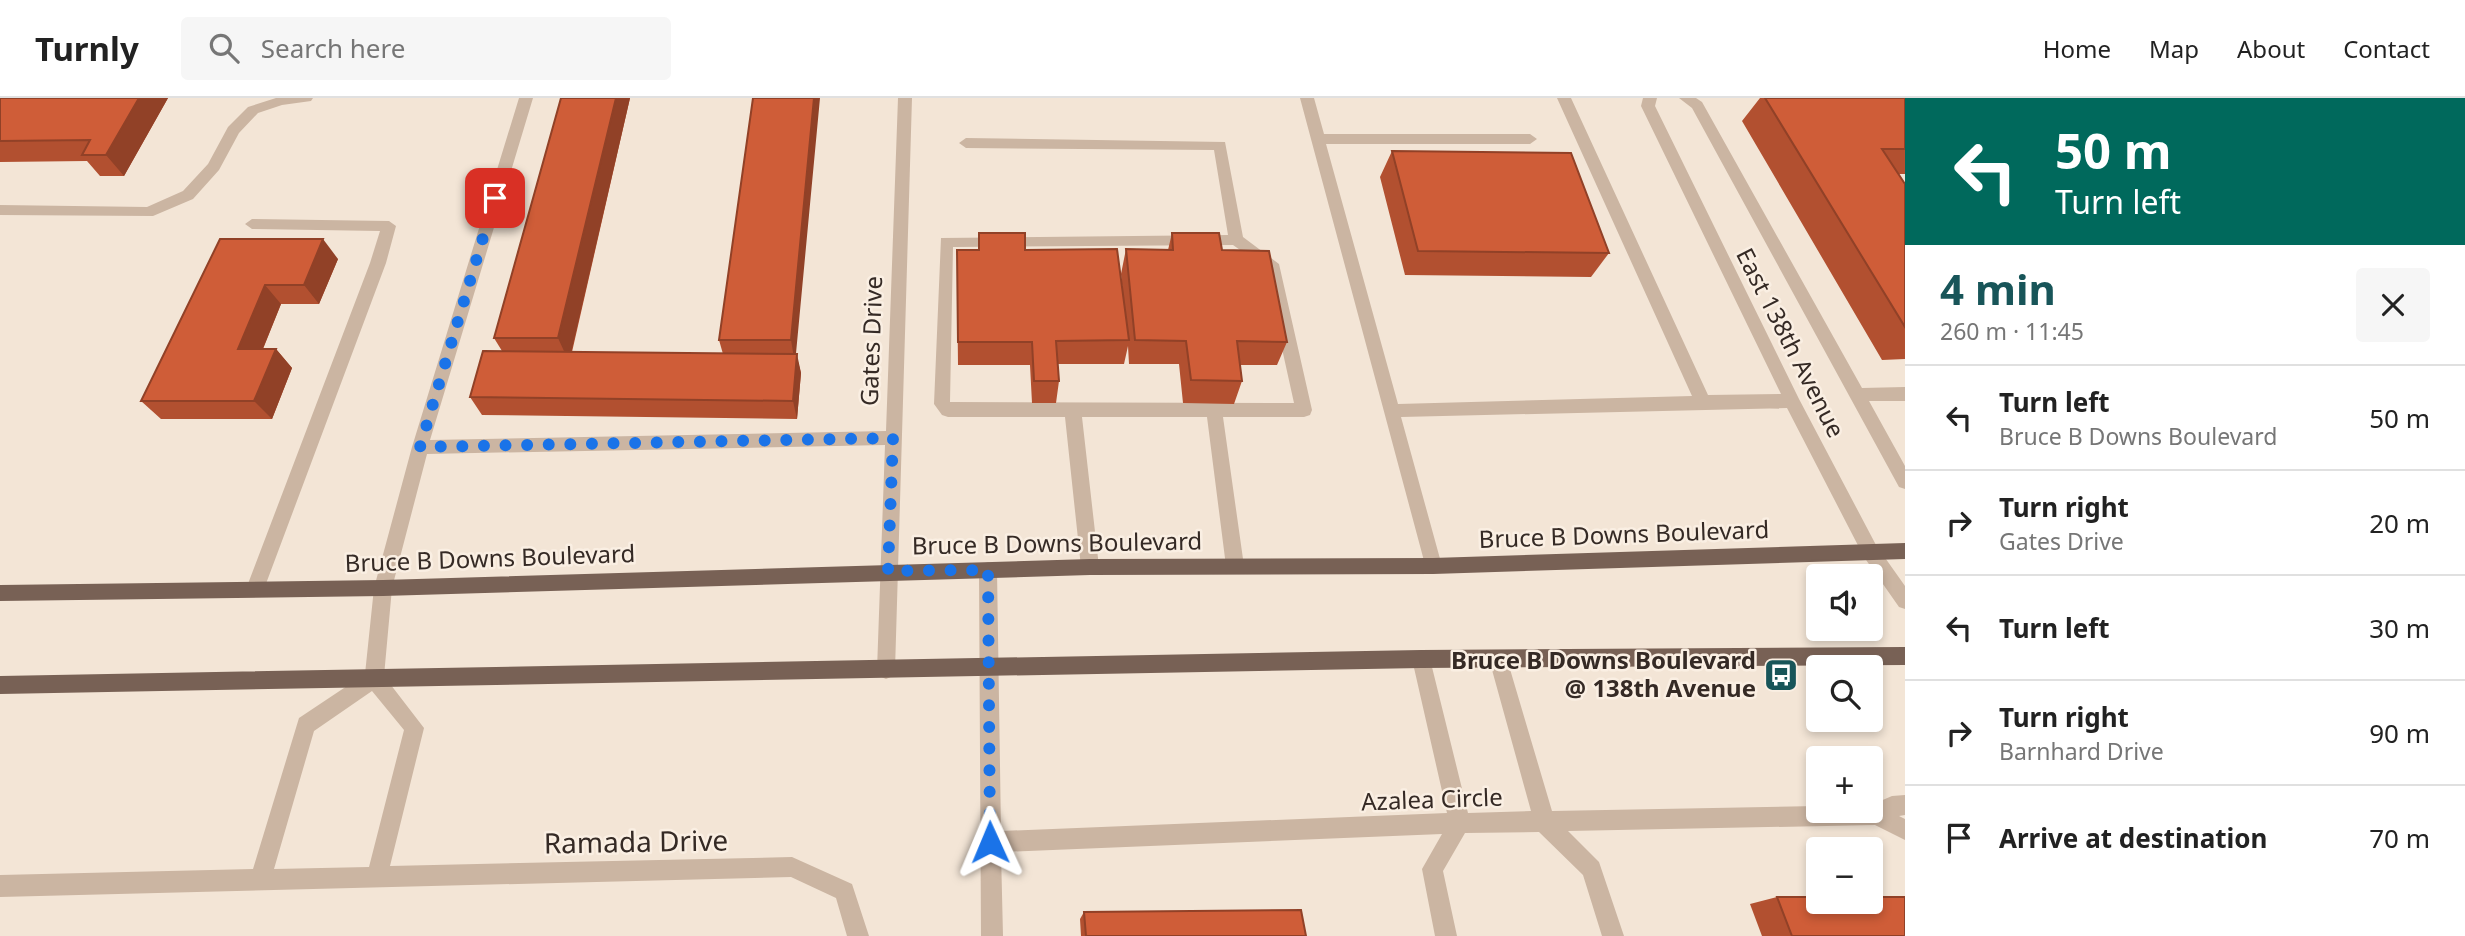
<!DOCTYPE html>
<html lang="en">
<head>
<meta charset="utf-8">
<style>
  body { margin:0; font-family:"Noto Sans",sans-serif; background:#f6f6f6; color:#222; height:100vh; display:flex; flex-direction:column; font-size:26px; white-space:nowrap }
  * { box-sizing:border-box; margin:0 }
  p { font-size:23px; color:#767676 }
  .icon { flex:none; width:38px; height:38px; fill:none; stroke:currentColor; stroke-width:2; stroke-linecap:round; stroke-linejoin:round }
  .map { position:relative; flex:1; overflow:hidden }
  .panel { display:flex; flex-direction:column; background:#fff; width:560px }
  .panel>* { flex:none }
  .guide { background:#00695c; color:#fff; overflow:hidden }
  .buttons { position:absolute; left:1806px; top:466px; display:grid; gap:14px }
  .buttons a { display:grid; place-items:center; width:77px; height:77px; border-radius:7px; background:#fff; box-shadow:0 4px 10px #0003; font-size:35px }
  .pin { position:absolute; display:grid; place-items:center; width:60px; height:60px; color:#fff; margin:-30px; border-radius:14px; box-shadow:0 4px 10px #0006 }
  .me { position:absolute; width:77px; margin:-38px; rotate:359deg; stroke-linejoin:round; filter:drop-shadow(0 0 5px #0008) }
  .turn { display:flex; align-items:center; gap:24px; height:147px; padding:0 35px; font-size:32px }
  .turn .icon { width:91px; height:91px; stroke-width:2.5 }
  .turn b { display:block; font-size:49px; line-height:60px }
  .round { display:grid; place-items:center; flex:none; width:74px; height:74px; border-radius:7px; background:#f6f6f6 }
  .summary { display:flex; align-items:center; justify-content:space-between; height:119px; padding:0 35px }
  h1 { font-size:42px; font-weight:700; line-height:52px; color:#185559 }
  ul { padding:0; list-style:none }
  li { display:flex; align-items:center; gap:21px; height:105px; padding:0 35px; border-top:2px solid #e0e0e0 }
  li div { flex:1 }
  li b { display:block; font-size:26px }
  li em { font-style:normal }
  header { display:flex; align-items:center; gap:42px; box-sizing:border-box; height:98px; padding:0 35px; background:#fff; border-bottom:2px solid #e0e0e0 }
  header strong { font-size:33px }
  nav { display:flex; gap:38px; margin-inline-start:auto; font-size:24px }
  .search { width:490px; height:63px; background:#f6f6f6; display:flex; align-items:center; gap:18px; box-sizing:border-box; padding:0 24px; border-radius:7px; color:#767676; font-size:26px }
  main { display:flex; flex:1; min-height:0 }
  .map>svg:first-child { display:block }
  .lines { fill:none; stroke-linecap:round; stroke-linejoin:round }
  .minor { fill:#cbb5a2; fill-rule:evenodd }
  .major { fill:#786155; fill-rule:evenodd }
  .wall { fill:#b25030 }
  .shaded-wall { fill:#914127 }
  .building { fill:#cf5d38; stroke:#914127; stroke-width:2 }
  .route { stroke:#1a73e8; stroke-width:12; stroke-dasharray:0 21.6 }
  .labels { text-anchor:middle; stroke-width:5; stroke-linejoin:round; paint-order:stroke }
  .street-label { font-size:24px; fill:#352a25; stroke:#faefe3 }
  .poi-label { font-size:24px; font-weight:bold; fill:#352a25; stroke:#faefe3; text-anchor:end }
  .near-street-label { font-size:28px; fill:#352a25; stroke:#faefe3 }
</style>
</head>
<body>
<header>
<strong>Turnly</strong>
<div class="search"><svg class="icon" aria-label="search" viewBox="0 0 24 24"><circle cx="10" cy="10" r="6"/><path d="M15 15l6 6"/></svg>Search here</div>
<nav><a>Home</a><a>Map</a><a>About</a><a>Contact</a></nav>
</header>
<main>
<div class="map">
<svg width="1905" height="838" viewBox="0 0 1905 838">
  <rect width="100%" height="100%" fill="#f3e5d6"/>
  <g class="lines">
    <path class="minor" d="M276,0H313L311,3L282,7L258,15L239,35L219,72L193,101L153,118L0,117V107L147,109L183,93L208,66L228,29L248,9Z
      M519,0H533L430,342L886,333L898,0H912L895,572L893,578L886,581L879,578L877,572L885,347L427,356L392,490L384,578L424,630L390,768L792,759L852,786L869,838H847L836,800L791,779L0,799V777L253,771L299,620L365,576L374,490L412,349ZM372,593L404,632L369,769L274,771L314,633Z
      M1300,0H1314L1324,36H1530L1537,41L1530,46H1326L1398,306L1692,298L1557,0H1571L1708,297L1781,296L1641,8L1643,0H1657L1655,8L1799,301L1876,447L1905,488V511L1899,509L1864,459L1787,310L1401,319L1442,468L1439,474L1433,476L1427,474Z
      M1679,0H1696L1702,4L1862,290L1905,289V303H1869L1905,368V391L1899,389L1692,10Z
      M966,40L1225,44L1243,139L1279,166L1312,312L1310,317L1304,319H1223L1244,468L1241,474L1235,476L1229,474L1226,468L1207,319H1082L1099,469L1096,475L1090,477L1084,475L1081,469L1065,319H948L942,317L934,306L941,140L1228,137L1214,52L966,50L959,45ZM1233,147L1264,169L1294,305L950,304L953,149Z
      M252,121L389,123L396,128L386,165L264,491L261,497L255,499L249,497L246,491L370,165L380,133L252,131L245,126Z
      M988,464L994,466L997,472L1001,733L1447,715L1412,561L1414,555L1421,552L1428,555L1430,561L1468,715L1531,713L1489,561L1491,555L1498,552L1505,555L1507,561L1552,713L1818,708V712H1871V707L1892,698L1905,697V717L1899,718L1905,721V742L1875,727L1568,733L1599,764L1624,838H1602L1583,777L1539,734L1465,735L1443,773L1457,838H1435L1422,771L1442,736L1001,754L1003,838H981L979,472L982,466Z"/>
    <path class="major" d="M1905,445V461L1433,476L1090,477L383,498L0,503V487L383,482L1090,461L1433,460Z
      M1905,549V567L1421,570L0,596V578L1421,552Z"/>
  </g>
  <path class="wall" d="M0,0H168L124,78H100L87,63L0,64Z
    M561,0H630L572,254L723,256L719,242L753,0L796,256L801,275L797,321L482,317L470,299L502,253L494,240Z
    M1760,0H1905V76H1899L1905,86V261L1882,262L1742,23Z
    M1392,53L1609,155L1591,179L1405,177L1380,79Z
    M979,135L1025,152L1123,196L1121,176L1126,151L1168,152L1172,135L1222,152L1287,244L1277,267H1240L1242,283L1234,306L1183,305L1179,266H1129L1128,248L1124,266H1058L1059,283L1056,305H1032L1030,267H958L957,177L979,152Z
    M220,141L338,161L319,206H281L263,251H276L292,270L272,321H161L141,303Z
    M1777,799L1905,838H1762L1750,806Z
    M1084,814L1306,838H1081L1080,821Z"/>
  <path class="shaded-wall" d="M139,0H168L124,78L106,57Z
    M616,0H630L569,264L558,240Z
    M814,0H820L795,266L791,242Z
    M323,141L338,161L319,206L304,187Z
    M265,187L281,206L255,270L238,251Z
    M276,251L292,270L272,321L254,303Z
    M797,256L801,275L797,321L793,303Z"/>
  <path class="building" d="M0,0H139L106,57H82L90,42L0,43Z
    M561,0H616L558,240H494Z
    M753,0H814L791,242H719Z
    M1765,0H1905V51H1882L1905,86V229Z
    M1392,53L1571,55L1609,155L1418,153Z
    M979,135H1025V152L1117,151L1129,242L1056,243L1059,283H1034L1032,244H958L957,152H979Z
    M1172,135H1219L1222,152L1269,153L1287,244L1237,243L1242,283L1191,282L1186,243L1135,242L1126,151L1173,152Z
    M220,141H323L304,187H265L238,251H276L254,303H141Z
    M483,253L797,256L793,303L470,299Z
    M1777,799H1818V803H1871V799H1905V838H1792Z
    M1301,812L1306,838H1086L1084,814Z"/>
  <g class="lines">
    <path class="route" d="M495,100L420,349L893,340L888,473L988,472L990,744"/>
  </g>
  <defs>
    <g id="bus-square" transform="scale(1.75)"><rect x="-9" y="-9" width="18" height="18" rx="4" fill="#185559" stroke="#faefe3"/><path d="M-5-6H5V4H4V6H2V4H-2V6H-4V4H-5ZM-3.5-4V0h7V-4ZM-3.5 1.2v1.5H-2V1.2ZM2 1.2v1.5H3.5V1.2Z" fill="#fff"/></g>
  </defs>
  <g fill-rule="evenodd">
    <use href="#bus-square" x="1781" y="577"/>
  </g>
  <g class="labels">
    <g class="street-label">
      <text transform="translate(872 243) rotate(-88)" y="8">Gates Drive</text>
      <text transform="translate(1790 245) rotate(63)" y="8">East 138th Avenue</text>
      <text transform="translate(1624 437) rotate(-2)" y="8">Bruce B Downs Boulevard</text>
      <text transform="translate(1057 446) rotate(-1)" y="8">Bruce B Downs Boulevard</text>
      <text transform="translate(490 461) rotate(-2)" y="8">Bruce B Downs Boulevard</text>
      <text transform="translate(1432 702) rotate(-2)" y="8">Azalea Circle</text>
    </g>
    <g class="poi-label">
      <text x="1756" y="571">Bruce B Downs Boulevard<tspan x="1756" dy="28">@ 138th Avenue</tspan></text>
    </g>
    <g class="near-street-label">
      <text transform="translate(636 744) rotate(-1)" y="10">Ramada Drive</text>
    </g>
  </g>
</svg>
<div class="buttons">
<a><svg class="icon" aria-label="sound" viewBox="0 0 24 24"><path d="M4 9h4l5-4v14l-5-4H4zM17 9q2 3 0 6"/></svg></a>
<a><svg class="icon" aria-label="search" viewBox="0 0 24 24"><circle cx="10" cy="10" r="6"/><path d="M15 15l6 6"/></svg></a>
<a>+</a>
<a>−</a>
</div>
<div class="pin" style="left:495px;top:100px;background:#d93025"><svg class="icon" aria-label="arrive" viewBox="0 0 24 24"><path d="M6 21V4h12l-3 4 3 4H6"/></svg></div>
<svg class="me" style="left:990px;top:744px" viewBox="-20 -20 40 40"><path d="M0-17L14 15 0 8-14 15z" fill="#1a73e8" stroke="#fff" stroke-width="4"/></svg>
</div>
<section class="panel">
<div class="guide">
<div class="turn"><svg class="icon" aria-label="left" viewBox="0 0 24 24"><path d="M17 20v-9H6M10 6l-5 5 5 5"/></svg><div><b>50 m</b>Turn left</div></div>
</div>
<div class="summary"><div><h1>4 min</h1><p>260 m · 11:45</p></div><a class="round"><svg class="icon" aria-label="close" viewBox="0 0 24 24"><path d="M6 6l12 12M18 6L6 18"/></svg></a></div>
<ul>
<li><svg class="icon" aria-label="left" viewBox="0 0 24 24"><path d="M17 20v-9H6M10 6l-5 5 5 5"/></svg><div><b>Turn left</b><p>Bruce B Downs Boulevard</p></div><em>50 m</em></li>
<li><svg class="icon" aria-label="right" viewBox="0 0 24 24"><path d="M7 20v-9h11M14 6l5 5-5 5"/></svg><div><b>Turn right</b><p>Gates Drive</p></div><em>20 m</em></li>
<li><svg class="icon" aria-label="left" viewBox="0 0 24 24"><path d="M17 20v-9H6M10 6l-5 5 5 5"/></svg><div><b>Turn left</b></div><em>30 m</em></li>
<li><svg class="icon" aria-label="right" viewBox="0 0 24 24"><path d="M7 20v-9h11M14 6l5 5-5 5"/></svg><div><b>Turn right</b><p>Barnhard Drive</p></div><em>90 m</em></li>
<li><svg class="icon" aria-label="arrive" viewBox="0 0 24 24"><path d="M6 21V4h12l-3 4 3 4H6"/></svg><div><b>Arrive at destination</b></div><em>70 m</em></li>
</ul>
</section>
</main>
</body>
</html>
